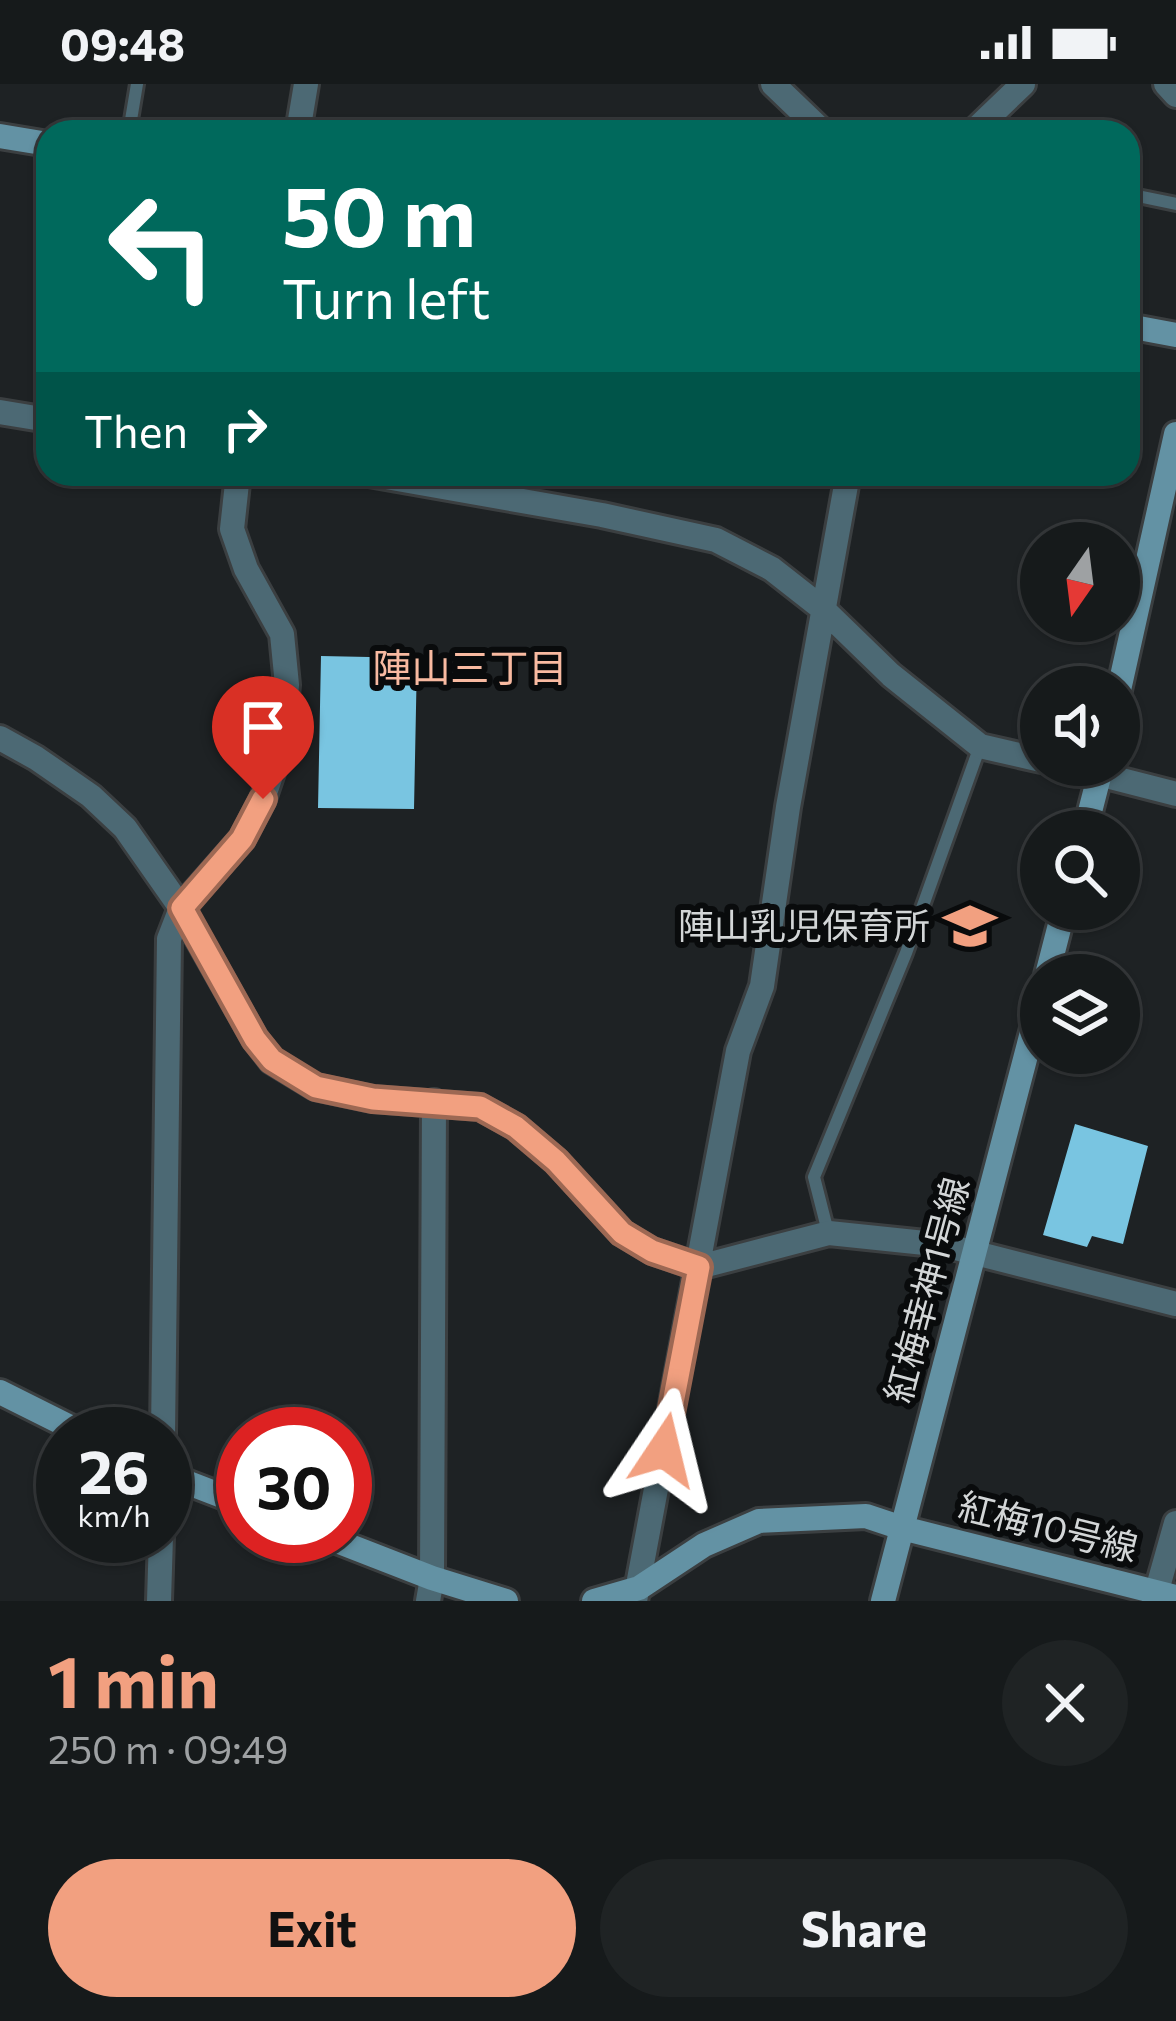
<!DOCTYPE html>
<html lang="en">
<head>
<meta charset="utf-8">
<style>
  body { margin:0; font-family:Commissioner,"Noto Sans JP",sans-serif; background:#1f2324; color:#f1f3f6; height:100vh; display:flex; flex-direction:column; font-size:45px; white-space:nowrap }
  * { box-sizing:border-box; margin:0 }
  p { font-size:39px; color:#9ea1a3 }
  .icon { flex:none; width:66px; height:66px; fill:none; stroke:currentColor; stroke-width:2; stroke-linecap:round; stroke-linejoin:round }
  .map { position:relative; height:1517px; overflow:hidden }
  .panel { display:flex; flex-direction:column; background:#161a1b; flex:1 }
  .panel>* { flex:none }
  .hud { position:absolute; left:36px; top:36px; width:1104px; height:366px; border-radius:36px; box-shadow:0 3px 9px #0004,0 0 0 3px #35383a; background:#00695c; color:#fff; overflow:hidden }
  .needle { width:78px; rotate:194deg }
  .fabs { position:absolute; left:1020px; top:438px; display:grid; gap:24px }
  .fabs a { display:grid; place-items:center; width:120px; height:120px; border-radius:50%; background:#161a1b; box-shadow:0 3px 9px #0004,0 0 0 3px #35383a; font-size:60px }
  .speed { position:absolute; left:36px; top:1323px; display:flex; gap:24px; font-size:60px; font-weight:700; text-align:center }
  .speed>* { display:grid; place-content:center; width:156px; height:156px; border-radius:50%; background:#161a1b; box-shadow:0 3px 9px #0004,0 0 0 3px #35383a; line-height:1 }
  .speed small { font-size:30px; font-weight:400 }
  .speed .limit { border:18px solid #d22; background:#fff; color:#111 }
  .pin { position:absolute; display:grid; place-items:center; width:102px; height:102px; color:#fff; margin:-123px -51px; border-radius:50% 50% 50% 0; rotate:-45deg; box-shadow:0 0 12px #0007 }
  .pin .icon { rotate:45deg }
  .me { position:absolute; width:132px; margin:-66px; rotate:10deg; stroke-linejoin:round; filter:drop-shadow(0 0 9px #0008) }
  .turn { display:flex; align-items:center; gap:42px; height:252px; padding:0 48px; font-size:54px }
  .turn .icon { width:156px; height:156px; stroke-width:2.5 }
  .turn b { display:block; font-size:84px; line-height:102px }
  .then { display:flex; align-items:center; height:114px; padding:0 48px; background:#0003; gap:24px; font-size:45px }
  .round { display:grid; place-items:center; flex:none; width:126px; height:126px; border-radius:63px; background:#1f2324 }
  .summary { display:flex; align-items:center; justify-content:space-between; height:204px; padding:0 48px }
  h1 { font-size:72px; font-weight:700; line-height:90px; color:#f2a080 }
  .cta { display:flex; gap:24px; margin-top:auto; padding:24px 48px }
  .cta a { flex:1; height:138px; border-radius:72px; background:#f2a080; color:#111; font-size:48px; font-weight:700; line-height:138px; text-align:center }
  .cta a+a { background:#1f2324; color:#f1f3f6 }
  .status { display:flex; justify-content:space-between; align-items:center; height:84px; padding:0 60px; background:#161a1b; direction:ltr }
  .status svg { height:33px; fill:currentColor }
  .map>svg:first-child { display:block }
  .building { fill:#79c5e1 }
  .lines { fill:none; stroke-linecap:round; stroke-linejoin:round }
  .lane-casing { stroke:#3b3f41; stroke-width:18 }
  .street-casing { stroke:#3b3f41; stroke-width:30 }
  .secondary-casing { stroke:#3b3f41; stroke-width:30 }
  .lane { stroke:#4c6974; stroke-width:12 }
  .street { stroke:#4c6974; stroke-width:24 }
  .secondary { stroke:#6392a4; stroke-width:24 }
  .route-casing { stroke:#9d6853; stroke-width:30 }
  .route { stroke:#f2a080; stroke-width:21 }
  .labels { text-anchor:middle; stroke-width:12; stroke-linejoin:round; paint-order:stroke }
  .poi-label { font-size:36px; fill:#d3d6d7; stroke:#090b0c; text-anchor:end }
  .street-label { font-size:36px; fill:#d3d6d7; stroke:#090b0c }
  .neighbourhood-label { font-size:39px; fill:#f8baa1; stroke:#090b0c }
</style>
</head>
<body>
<div class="status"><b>09:48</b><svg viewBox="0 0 49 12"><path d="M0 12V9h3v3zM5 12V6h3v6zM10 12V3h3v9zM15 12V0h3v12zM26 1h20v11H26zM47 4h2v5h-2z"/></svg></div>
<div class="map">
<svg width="1176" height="1517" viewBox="0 0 1176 1517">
  <rect width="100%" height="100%" fill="#1e2224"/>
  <path class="building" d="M321,572L417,574L414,725L318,724Z
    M1075,1040L1148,1062L1123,1160L1092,1152L1087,1163L1043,1151Z"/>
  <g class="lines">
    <g class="lane-casing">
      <path id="lane" d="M129,48L137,0
        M1128,110L1176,120
        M828,1148L814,1093L906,869L980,662"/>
    </g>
    <g class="street-casing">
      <path id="street" d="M773,0L823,48
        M1166,0L1176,11
        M298,48L306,0
        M973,48L1023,0
        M0,328L48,336
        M369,390L602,431L716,456L772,485L823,525L891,591L980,662L1041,676
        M0,654L36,674L91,712L125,744L181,824L255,955L272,977L315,1003L372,1015L480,1023L516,1043L556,1077L622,1149L652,1167L699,1183L829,1149L944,1161L1176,1220
        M1063,681L1176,710
        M163,1350L169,855L181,824L242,755L263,715L281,662L287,601L282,550L246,485L232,445L238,390
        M159,1517L161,1452
        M428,1517L432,1494L434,1018
        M635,1517L738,967L762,902L788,723L848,390
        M1154,1517L1176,1439"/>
    </g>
    <g class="secondary-casing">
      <path id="secondary" d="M0,52L48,60
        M1128,242L1176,251
        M1119,606L1176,350
        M1085,747L1102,681
        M1047,891L1064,825
        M0,1308L84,1350
        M165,1390L243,1420
        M324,1452L432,1494L506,1517
        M594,1517L639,1504L704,1461L759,1437L866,1432L902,1444L1176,1513
        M883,1517L1041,914"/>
    </g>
    <use href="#lane" class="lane"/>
    <use href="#street" class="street"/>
    <use href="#secondary" class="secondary"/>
  </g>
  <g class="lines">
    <g class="route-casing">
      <path id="route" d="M263,715L242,755L182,824L255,955L272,976L316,1003L373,1015L480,1023L516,1043L556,1077L622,1149L652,1167L699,1183L664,1366"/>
    </g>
    <use href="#route" class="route"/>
  </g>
  <defs>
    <g id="school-bare" transform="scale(4.14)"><path d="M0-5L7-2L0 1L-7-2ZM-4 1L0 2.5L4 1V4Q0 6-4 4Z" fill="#f2a080" stroke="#090b0c" stroke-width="2.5" paint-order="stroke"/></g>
  </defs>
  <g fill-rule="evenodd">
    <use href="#school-bare" x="970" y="842"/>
  </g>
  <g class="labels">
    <g class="poi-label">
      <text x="930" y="855">陣山乳児保育所</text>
    </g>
    <g class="street-label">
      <text transform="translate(927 1206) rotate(-75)" y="13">紅梅幸神1号線</text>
      <text transform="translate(1048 1443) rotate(14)" y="13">紅梅10号線</text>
    </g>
    <g class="neighbourhood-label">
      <text x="470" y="598">陣山三丁目</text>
    </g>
  </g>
</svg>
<div class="fabs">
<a><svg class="needle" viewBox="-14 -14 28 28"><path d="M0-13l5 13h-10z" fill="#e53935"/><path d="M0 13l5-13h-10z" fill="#9ea1a3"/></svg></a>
<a><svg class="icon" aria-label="sound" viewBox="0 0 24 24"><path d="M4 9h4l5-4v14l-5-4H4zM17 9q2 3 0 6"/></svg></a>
<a><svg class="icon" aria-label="search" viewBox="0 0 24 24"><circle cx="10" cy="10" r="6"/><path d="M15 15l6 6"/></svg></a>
<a><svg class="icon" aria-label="layers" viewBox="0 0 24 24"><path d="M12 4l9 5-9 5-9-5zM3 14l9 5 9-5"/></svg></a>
</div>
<div class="speed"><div>26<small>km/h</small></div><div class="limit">30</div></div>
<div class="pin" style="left:263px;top:715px;background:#d93025"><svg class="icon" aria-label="arrive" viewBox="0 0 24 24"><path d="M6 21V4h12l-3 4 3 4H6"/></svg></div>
<svg class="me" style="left:664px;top:1366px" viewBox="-20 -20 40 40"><path d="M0-17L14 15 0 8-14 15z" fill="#f2a080" stroke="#fff" stroke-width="4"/></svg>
<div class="hud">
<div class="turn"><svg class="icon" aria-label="left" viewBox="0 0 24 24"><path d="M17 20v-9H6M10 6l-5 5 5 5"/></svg><div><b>50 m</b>Turn left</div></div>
<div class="then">Then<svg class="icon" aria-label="right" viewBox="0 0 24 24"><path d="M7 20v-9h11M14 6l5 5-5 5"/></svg></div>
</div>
</div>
<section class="panel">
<div class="summary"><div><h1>1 min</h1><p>250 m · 09:49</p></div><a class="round"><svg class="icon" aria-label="close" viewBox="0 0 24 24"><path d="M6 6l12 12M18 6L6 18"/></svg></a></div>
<div class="cta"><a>Exit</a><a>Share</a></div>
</section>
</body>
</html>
